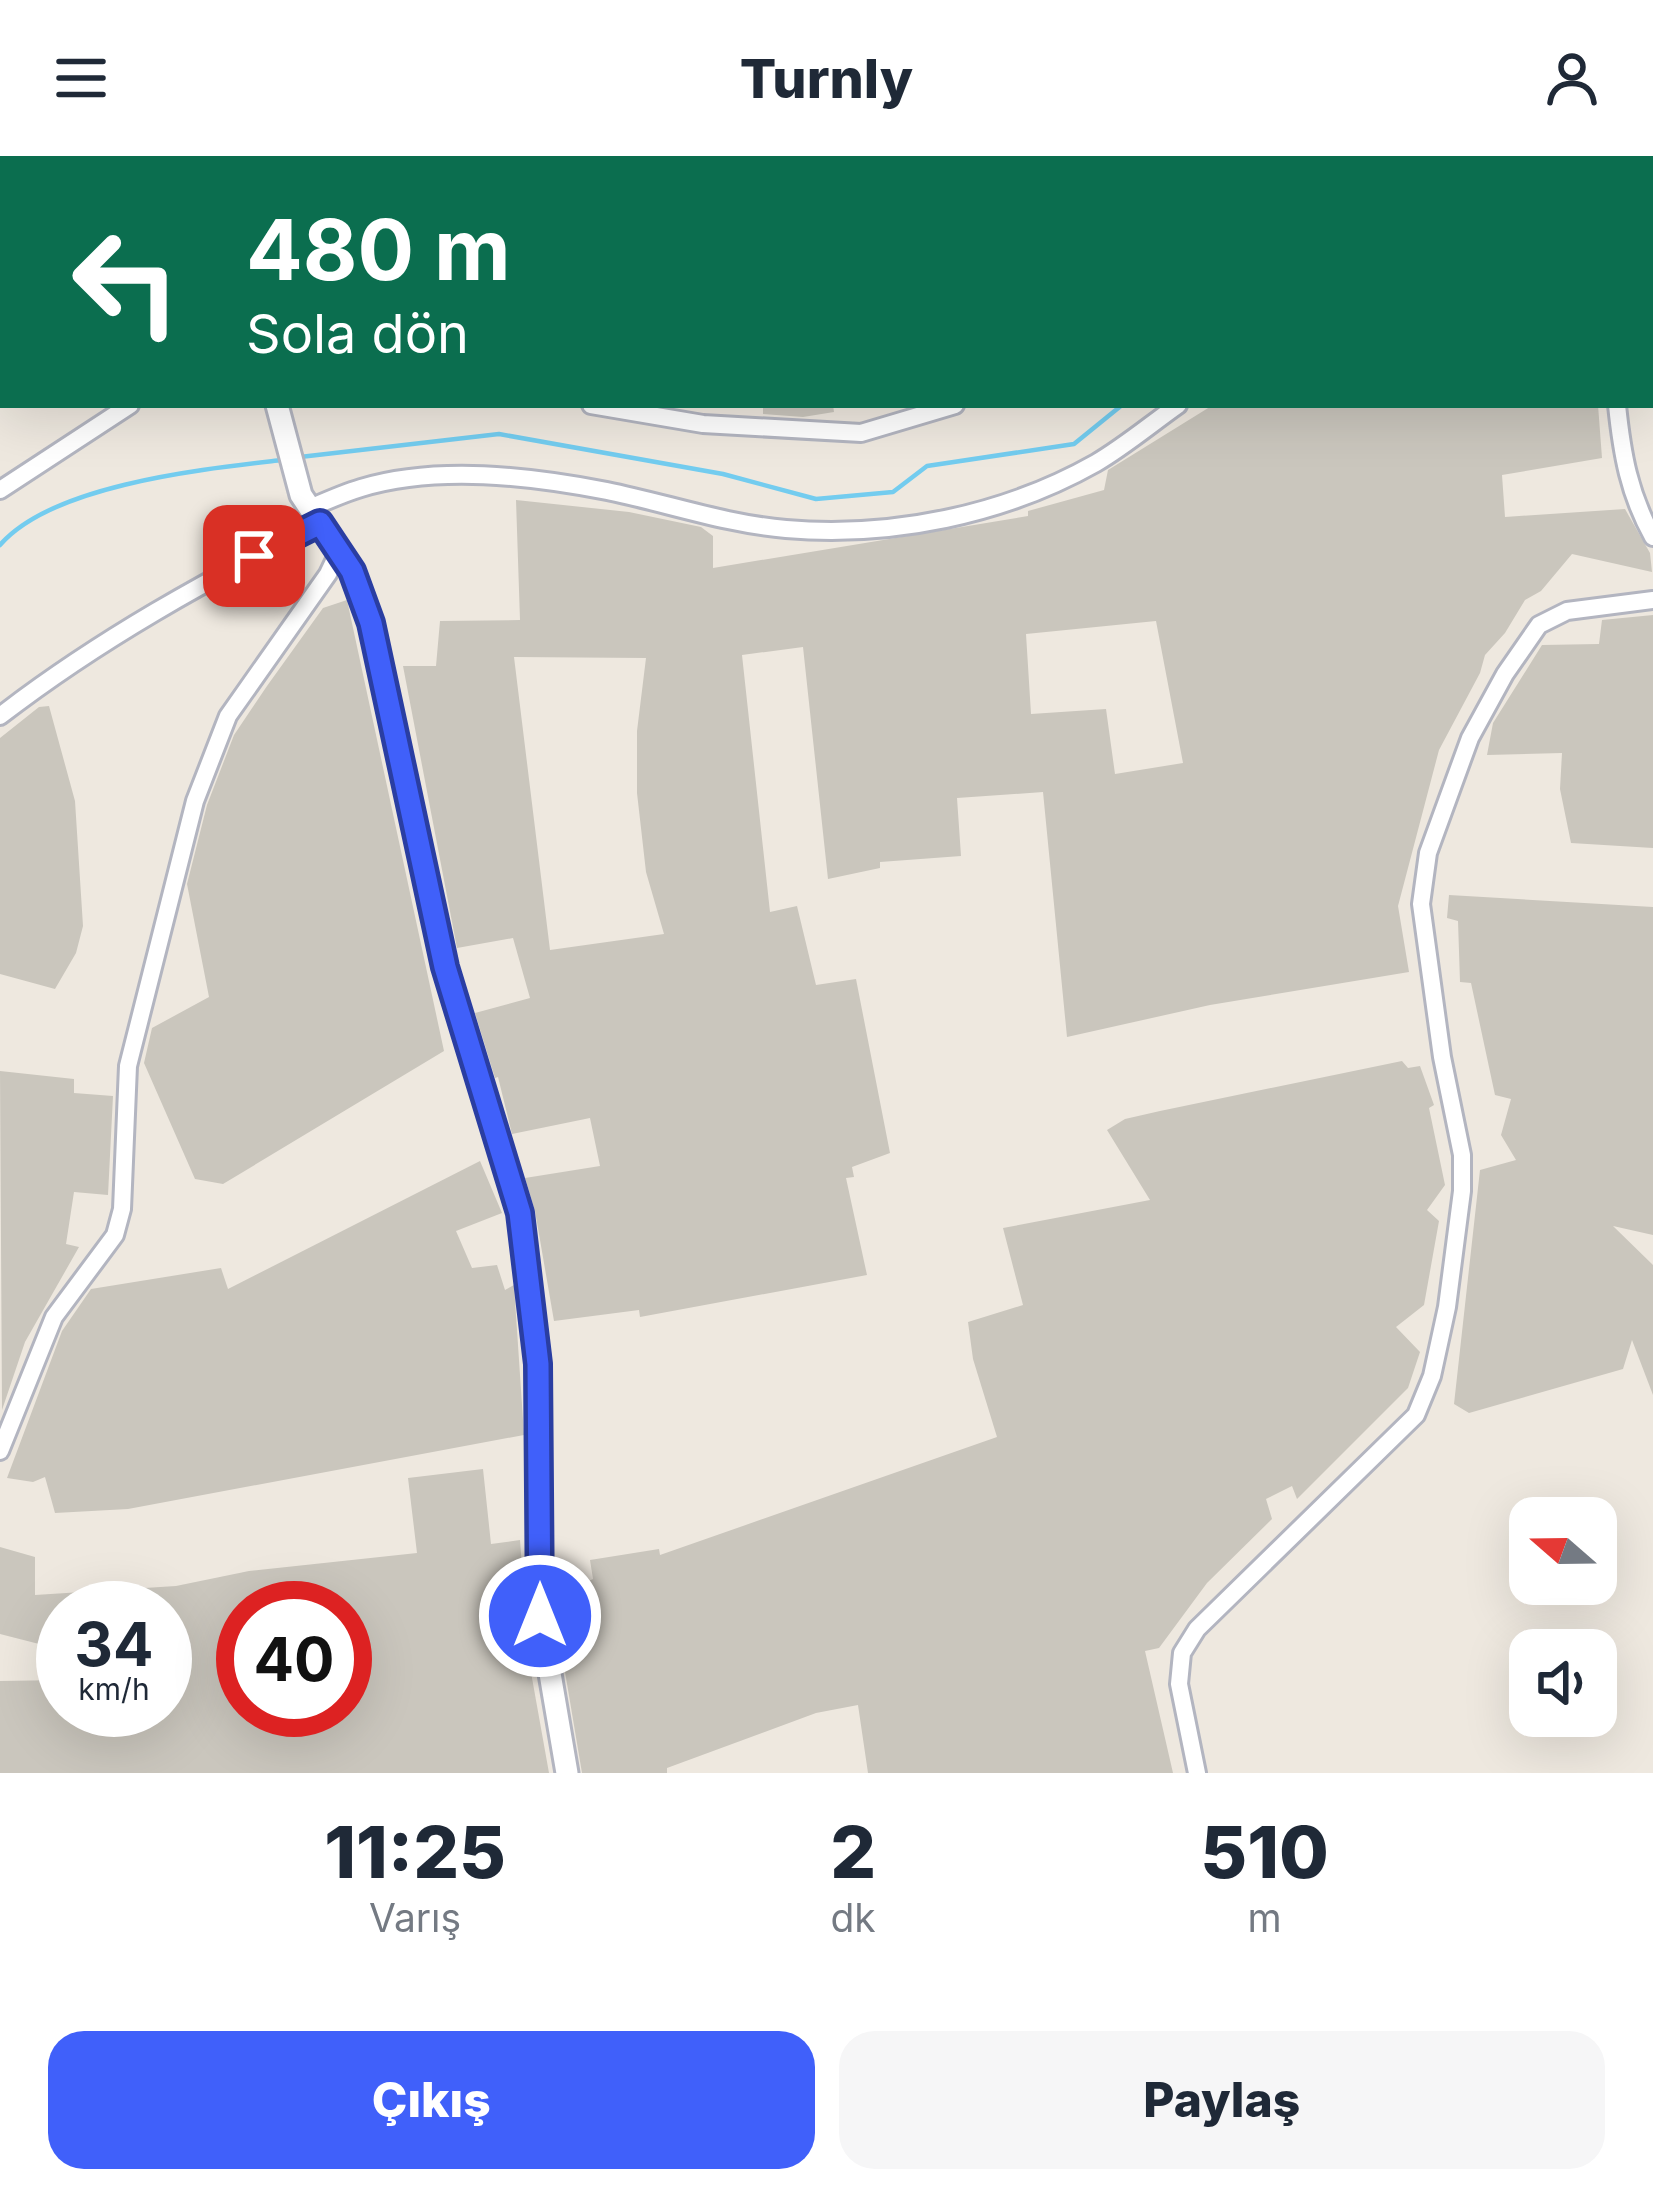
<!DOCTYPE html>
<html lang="tr">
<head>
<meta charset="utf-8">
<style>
  body { margin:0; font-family:Inter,sans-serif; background:#f6f6f7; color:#1f2937; height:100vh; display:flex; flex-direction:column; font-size:45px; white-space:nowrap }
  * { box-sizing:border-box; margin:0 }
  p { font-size:39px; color:#747a83 }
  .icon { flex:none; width:66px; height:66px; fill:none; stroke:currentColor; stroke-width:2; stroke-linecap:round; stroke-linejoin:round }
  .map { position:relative; height:1617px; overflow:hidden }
  .drawer { display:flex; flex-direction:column; background:#fff; flex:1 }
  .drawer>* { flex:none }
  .hud { position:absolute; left:0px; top:0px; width:1653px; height:252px; box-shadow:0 12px 48px #0002; background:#0b6e4f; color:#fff; overflow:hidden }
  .needle { width:78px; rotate:290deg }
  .controls { position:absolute; left:1509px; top:1341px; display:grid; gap:24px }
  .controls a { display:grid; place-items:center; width:108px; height:108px; border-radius:24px; background:#fff; box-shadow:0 12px 48px #0002; font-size:60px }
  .speed { position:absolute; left:36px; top:1425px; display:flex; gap:24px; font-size:60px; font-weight:700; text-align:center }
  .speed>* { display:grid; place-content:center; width:156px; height:156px; border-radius:50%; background:#fff; box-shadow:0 12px 48px #0002; line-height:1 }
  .speed small { font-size:30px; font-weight:400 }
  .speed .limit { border:18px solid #d22; background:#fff; color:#111 }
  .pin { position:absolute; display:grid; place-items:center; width:102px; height:102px; color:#fff; margin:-51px; border-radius:24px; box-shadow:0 6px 18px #0006 }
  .me { position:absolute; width:132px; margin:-66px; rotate:0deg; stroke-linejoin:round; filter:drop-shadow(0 0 9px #0008) }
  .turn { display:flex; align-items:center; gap:42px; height:252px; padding:0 48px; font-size:54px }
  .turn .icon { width:156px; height:156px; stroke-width:2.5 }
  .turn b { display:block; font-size:84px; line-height:102px }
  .eta { display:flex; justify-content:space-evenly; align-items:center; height:204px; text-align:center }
  .eta b { font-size:72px; font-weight:800; line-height:84px }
  .action { display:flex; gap:24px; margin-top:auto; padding:24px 48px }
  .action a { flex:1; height:138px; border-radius:36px; background:#4060fa; color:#fff; font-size:48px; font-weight:800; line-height:138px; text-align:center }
  .action a+a { background:#f6f6f7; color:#1f2937 }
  header { display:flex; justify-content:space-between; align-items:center; height:156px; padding:0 48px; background:#fff; font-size:54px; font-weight:800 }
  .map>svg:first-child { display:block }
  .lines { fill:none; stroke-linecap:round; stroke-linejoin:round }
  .stream { stroke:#73ccef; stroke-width:4.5 }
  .building { fill:#cac6bd; fill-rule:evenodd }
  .minor-casing { stroke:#b3b5c0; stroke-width:22 }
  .tertiary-casing { stroke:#b3b5c0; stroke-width:27 }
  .minor { stroke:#fff; stroke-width:16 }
  .tertiary { stroke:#fff; stroke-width:21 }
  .route-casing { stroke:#2a3ea2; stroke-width:30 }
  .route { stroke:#4060fa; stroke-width:21 }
</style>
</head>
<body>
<header><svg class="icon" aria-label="menu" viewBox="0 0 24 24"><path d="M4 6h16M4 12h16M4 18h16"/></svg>Turnly<svg class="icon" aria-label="person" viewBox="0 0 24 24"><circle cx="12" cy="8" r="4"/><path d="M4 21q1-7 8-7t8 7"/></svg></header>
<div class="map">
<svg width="1653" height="1617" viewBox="0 0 1653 1617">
  <rect width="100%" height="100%" fill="#eee8df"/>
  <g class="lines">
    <path class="stream" d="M1650,128L1653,133
      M300,301L499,278L723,318L816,343L893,336L927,310L1074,288L1122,249
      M0,389C53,328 205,313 282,304"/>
  </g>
  <path class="building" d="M763,249H833L834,256L803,261L763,258Z
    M1213,249H1598L1602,302L1502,319L1505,361L1625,353L1650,397L1652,416L1572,398L1541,435L1525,444L1505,477L1485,499L1480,517L1439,594L1398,750L1409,816L1210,849L1067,881L1043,636L957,642L961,700L880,706V712L828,723L803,491L742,499L770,756L797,750L816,829L856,823L890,997L852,1011L854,1021L846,1022L867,1119L640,1161L639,1154L554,1165L535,1055L525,1022L600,1010L590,962L512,978L498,921L495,922L475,857L530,842L513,782L457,792L403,510H436L440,465L520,464L516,344L629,356L701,371L713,380V412L1028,360V355L1104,334L1108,314ZM1156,465L1183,607L1115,618L1106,553L1031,558L1026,478ZM514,501L646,502L637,575V637L646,716L664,778L550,794Z
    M347,444L444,895L223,1028L195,1023L144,907L152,872L209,841L187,728L207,649L234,579L267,530L323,452Z
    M1653,459V692L1571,687L1560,633L1562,597L1487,599L1493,567L1542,489L1599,488L1602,464Z
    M49,550L75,645L83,770L76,797L55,833L0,818V582L39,551Z
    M1449,739L1653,751V1079L1613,1070L1653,1109V1239L1632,1184L1623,1213L1469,1257L1454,1248L1480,1014L1516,1004L1501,979L1511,943L1495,939L1471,827L1460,826L1458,765L1447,762Z
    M1402,905L1408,912L1420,910L1434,949L1429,952L1445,1029L1427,1054L1439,1065L1424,1149L1396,1171L1420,1196L1408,1232L1297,1343L1292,1330L1266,1343L1272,1363L1207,1427L1159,1492L1145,1495L1173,1617H868L858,1549L816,1557L667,1612V1617H582L561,1492L566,1490L564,1477L570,1476L558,1439L593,1423L590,1404L659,1393L660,1399L997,1281L973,1203L968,1166L1023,1149L1003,1072L1150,1044L1107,974L1125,963L1160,955Z
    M0,915L74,923V937L113,940L108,1039L74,1036L66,1088L79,1091L25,1186L2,1254Z
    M480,1005L502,1057L456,1075L472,1112L497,1109L505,1134L514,1129L524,1279L128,1353L55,1357L45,1321L33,1326L7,1322L62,1175L91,1133L221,1112L228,1133Z
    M483,1313L491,1388L520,1384L526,1466H522L549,1617H0V1525L63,1524V1554H165V1452H63V1500L43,1492V1489L0,1478V1391L35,1401V1439L176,1430L249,1415L417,1397L408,1322ZM243,1452H345V1554H243Z"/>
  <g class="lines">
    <g class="minor-casing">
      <path id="minor" d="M1592,0L1596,3
        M1353,3L1359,0
        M1650,60L1653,65
        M591,249L703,268L861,277L955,249
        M1617,249C1622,298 1629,338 1653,381
        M0,334L130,249
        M310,352C326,345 344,337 361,332C437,309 530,320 607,335C666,347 726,368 786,373C891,382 1004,359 1096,307C1125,290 1151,268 1178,249
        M0,560C100,483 207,424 320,367
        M0,1295L54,1161L115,1079L122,1053L128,910L195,645L228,560L328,418L339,395
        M1197,1617L1179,1528L1182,1497L1197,1473L1416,1259L1432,1220L1447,1151L1462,1035V999L1442,901L1421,748L1428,697L1470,582L1505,518L1539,469L1567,455L1653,444"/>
    </g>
    <g class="tertiary-casing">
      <path id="tertiary" d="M253,3L254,0
        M277,249L301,339L352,415L371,467L445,811L520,1057L539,1208L540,1459L567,1617"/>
    </g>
    <use href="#minor" class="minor"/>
    <use href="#tertiary" class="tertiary"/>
  </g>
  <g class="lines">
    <g class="route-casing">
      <path id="route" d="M254,400L320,367L352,415L371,467L445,811L520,1057L538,1208L540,1460"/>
    </g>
    <use href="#route" class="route"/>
  </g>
</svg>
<div class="controls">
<a><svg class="needle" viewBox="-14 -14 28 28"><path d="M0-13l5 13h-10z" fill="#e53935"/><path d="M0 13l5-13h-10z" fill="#747a83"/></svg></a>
<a><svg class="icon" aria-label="sound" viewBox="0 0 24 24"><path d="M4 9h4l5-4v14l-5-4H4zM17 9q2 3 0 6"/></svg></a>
</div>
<div class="speed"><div>34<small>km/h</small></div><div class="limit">40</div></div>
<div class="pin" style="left:254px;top:400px;background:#d93025"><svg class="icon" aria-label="arrive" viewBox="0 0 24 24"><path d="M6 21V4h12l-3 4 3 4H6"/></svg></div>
<svg class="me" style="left:540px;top:1460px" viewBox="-20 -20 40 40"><circle r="17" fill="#4060fa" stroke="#fff" stroke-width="3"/><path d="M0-11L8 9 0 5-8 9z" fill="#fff"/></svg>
<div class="hud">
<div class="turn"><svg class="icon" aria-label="left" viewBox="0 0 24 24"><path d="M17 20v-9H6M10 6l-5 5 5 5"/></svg><div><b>480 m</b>Sola dön</div></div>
</div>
</div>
<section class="drawer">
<div class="eta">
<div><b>11:25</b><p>Varış</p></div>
<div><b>2</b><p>dk</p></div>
<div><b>510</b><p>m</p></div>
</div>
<div class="action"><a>Çıkış</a><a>Paylaş</a></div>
</section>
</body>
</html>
